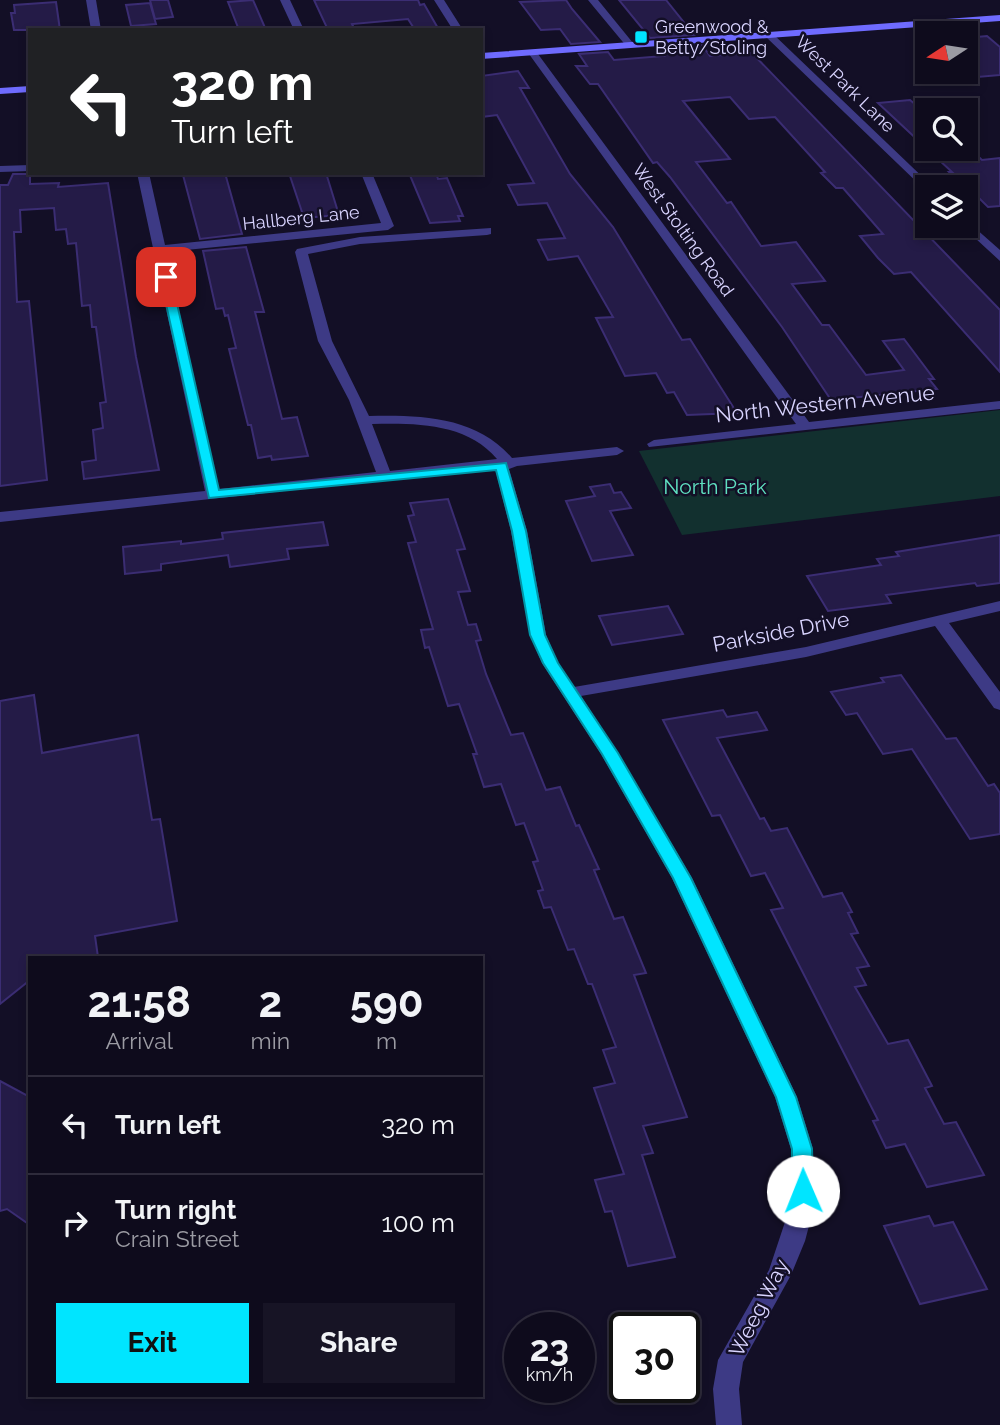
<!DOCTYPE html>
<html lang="en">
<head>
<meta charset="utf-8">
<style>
  body { margin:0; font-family:Raleway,sans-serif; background:#171425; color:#f1f3f6; height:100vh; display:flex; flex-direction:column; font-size:26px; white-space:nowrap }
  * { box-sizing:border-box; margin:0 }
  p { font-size:23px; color:#9b9ba3 }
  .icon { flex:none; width:38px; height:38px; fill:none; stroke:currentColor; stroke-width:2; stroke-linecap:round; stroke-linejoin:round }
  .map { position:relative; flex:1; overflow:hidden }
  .sheet { position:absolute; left:28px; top:956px; width:455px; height:441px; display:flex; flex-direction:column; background:#0e0b1c; border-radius:0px; box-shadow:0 4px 10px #0003,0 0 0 2px #2e2b3b }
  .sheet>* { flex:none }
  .banner { position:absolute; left:28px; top:28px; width:455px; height:147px; border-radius:0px; box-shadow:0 4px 10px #0003,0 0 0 2px #2e2b3b; background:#202124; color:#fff; overflow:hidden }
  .needle { width:46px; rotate:258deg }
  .controls { position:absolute; left:915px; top:21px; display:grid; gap:14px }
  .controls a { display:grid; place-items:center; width:63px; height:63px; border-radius:0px; background:#0e0b1c; box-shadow:0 4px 10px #0003,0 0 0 2px #2e2b3b; font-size:35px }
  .speed { position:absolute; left:504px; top:1312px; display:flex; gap:14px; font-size:35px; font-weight:700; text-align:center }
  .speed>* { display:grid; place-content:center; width:91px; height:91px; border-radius:50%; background:#0e0b1c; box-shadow:0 4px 10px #0003,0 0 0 2px #2e2b3b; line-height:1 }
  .speed small { font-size:18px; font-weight:400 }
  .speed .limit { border:4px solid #111; border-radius:10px; background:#fff; color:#111 }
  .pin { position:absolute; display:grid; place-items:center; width:60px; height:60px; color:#fff; margin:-30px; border-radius:14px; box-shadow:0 4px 10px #0006 }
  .me { position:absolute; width:77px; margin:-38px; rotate:359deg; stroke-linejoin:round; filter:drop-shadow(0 0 5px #0008) }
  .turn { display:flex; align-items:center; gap:24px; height:147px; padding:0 28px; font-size:32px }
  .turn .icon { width:91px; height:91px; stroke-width:2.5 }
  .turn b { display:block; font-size:49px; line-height:60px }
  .eta { display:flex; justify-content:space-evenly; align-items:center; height:119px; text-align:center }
  .eta b { font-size:42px; font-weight:700; line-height:49px }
  .cta { display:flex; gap:14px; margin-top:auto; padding:14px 28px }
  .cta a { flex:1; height:80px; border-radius:0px; background:#00e5ff; color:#111; font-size:28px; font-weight:700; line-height:80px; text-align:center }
  .cta a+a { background:#171425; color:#f1f3f6 }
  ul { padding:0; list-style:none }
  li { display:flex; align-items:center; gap:21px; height:98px; padding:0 28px; border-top:2px solid #2e2b3b }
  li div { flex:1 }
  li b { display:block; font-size:26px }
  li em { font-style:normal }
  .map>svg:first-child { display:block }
  .green { fill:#12302f }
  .building { fill:#241b47; stroke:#3b2d73; stroke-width:2 }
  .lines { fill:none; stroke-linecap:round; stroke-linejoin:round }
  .minor { fill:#3d3a85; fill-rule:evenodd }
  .secondary { fill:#6f6bff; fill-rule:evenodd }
  .route { fill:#00e5ff; stroke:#0095a6; stroke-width:2 }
  .poi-dot { fill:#00e5ff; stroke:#130f26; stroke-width:2.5 }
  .labels { text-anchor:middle; stroke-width:5; stroke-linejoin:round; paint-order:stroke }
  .far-poi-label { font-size:18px; fill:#d9d4ff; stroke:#130f26; text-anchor:start }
  .far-street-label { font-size:18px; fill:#d9d4ff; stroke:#130f26 }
  .street-label { font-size:21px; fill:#d9d4ff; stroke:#130f26 }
  .park-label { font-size:21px; fill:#5fe0c0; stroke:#130f26 }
</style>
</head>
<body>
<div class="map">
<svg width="1000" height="1425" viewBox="0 0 1000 1425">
  <rect width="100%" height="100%" fill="#130f26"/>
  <path class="green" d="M1000,410V496L682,535L639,451Z"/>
  <path class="building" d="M150,0H168L173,17L155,19Z
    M253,0L266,30H239L228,2Z
    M314,0H418L420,5L424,4L439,30H415L408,19L352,24L354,28L328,30Z
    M566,0L572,9L600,42L571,44L560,29L541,30L520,2Z
    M619,0H666L694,35L650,38Z
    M56,2L60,30H14L11,13H15L14,5Z
    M150,3L156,24L131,26L126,5Z
    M987,36L1000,47V75L966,78V38Z
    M702,45L710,56L752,53L1000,310V372L911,272L894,274L878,258L860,236L883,234L843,188H836L821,173L825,172L775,117L749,119L730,97L683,101L730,159L696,162L727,203L731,202L761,246L796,242L825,281L792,284L822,325H829L866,375L904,370L883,341L904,339L934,379H929L937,389L831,400L782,327L670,177L657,162L653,163L598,84H590L576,66H587L579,54L608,52L614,60L664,56L659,49Z
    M518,71L529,88H520L570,174L613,227L682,340L690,339L737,413L687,415L674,392L667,393L656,373L625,376L596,318L613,317L578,256L548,260L538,240L565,238L547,203L518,205L508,185L534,183L497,115L481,117V76Z
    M910,100L928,115V149H962L966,152V145L982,160L1000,158V206L988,207L974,193H970L949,172H952L878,103Z
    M225,173L242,234L200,239L183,175Z
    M289,173H326L339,215L304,218Z
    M409,173H436L438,179L447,178L463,216H458L460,221L430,223Z
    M13,174H30V184L59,183L58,187L108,183L136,357L159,470L84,479L82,462L96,460L93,430L103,428L100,403L106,402L96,327H92L90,305L82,306L76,243L68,244L66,229L56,230L54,208L20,210L21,232H14L17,302L29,301L47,480L0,486V185H8Z
    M246,247L264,312H255L282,419L297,417L308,456L272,460L271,456L258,458L251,425H248L229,349L236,348L228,315L225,316L223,308L216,309L203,251Z
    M610,484L614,493L621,492L631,508L610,511L633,555L592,561L566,501L595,496L590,487Z
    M448,499L465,549L457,550L470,591L458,592L468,625L476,624L481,640L476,641L486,674L511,735L523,733L546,790L560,787L576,826L579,825L599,869L594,870L614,919L623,917L646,973L634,975L687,1117L643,1126L653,1153L642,1155L675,1257L628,1266L612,1211L605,1212L595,1180L624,1174L594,1088L615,1083L603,1050L616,1047L592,984H588L574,949L568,950L551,907L544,908L538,891L543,890L533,862L538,861L524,823L516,825L501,784L484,787L473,754H477L459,704L448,706L429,647L425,648L421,630L433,629L408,543L416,542L408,516L414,515L410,503Z
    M323,522L328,545L287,549L289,559L230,567L228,555L161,564V570L125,574L123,547L181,541V544L223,539L222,533Z
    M1000,535V583L977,586L975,583L886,595L891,603L828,611L807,576L881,565L877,559L899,556L896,552Z
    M668,606L683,634L612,645L599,616Z
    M901,675L946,739L956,738L988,786L994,784L1000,793V834L970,839L912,749L883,754L857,713L846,715L831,692L884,682L881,678Z
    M34,695L42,753L138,735L152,820L160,819L177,921L95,936L98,957H30V980L0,1004V701Z
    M723,710L727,717L757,712L767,730L717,738L760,819L764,818L771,831L787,828L823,897L842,893L852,912L848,913L858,933L851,934L869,966L857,968L866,985L855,987L888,1044L908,1040L932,1086L925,1088L944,1124L956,1122L984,1175L927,1187L905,1144L886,1148L873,1121L878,1120L771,910L783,908L765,873L751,876L720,815L712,816L663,720Z
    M0,1081L30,1097V1225L7,1209L0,1211Z
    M929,1216L934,1226L953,1222L987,1289L920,1304L884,1226Z"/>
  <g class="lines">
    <path class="minor" d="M86,0H96L101,30H91Z
      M280,0H290L304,30H294Z
      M434,0H444L463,30H453Z
      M588,0H598L633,43V47H627Z
      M766,33H772L933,187L924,189L766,37Z
      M529,50H535L809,422L1000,401V409L649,447L647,444L654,440L796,424L529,54Z
      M30,165V171L0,172V166Z
      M137,173H149L165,245L381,223L361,173H372L394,226L388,230L166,252L219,489L376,472L349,400L318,341L295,252L297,249L360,237L491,228V234L487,235L360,244L308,254L332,341L369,416C420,415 476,416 512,458L617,447L624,451L617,455L517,466L509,469L527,531L546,635L558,663L574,687L806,647L1000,601V611L949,623L1000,692V710L994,708L935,626L806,657L581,696L618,753L692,878L797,1097L813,1149L814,1207L805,1241L791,1275L743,1362L739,1389L742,1425H716L713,1389L718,1360L769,1270L790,1207L791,1149L775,1097L672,878L601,754L542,663L530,635L511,531L495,468L0,522V512L205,491ZM372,424C416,423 467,423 497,459L390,471Z
      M966,220L1000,250V261L962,226H966Z"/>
    <path class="secondary" d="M1000,15V21L481,59V53Z
      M30,86V92L0,94V88Z"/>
  </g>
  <path class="route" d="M166,273L171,277L219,490L506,463L526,531L545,635L558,663L618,753L691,878L796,1097L812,1149L813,1191L810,1198L803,1200L795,1198L792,1191V1149L776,1097L673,878L602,754L543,663L530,635L512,531L496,470L209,498L160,277Z"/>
  <rect class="poi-dot" x="634" y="30" width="14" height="14" rx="3.5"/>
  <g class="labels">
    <g class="far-poi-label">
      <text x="655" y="33">Greenwood &amp;<tspan x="655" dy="21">Betty/Stoling</tspan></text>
    </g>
    <g class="far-street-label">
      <text transform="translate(845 84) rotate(44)" y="6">West Park Lane</text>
      <text transform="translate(301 218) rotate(-6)" y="6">Hallberg Lane</text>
      <text transform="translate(683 230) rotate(54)" y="6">West Stolting Road</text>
    </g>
    <g class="street-label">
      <text transform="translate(825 404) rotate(-6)" y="7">North Western Avenue</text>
      <text transform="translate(781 632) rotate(-11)" y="7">Parkside Drive</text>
      <text transform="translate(759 1308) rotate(-63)" y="7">Weeg Way</text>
    </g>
    <g class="park-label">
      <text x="715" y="494">North Park</text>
    </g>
  </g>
</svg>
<div class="controls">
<a><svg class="needle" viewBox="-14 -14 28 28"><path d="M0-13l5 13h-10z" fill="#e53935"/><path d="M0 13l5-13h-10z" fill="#9b9ba3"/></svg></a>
<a><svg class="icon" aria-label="search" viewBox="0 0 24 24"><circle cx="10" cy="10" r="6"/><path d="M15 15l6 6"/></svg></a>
<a><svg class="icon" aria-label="layers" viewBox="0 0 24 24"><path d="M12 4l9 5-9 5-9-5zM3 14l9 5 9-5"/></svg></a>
</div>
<div class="speed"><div>23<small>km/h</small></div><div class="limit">30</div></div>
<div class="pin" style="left:166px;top:277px;background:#d93025"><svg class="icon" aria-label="arrive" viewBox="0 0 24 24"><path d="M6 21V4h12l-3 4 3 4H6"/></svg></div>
<svg class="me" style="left:803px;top:1191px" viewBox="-20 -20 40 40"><circle r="19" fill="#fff"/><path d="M0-13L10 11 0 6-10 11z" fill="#00e5ff"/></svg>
<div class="banner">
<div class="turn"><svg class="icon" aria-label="left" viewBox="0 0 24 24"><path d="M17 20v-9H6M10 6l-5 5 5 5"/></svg><div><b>320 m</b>Turn left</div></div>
</div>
<section class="sheet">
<div class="eta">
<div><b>21:58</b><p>Arrival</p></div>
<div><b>2</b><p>min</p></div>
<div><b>590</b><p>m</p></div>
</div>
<ul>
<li><svg class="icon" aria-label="left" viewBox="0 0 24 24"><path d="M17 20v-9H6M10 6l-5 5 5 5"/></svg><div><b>Turn left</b></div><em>320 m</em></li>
<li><svg class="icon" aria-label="right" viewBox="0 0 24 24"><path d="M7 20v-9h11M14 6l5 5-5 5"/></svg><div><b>Turn right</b><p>Crain Street</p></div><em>100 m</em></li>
</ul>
<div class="cta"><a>Exit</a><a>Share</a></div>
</section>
</div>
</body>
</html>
